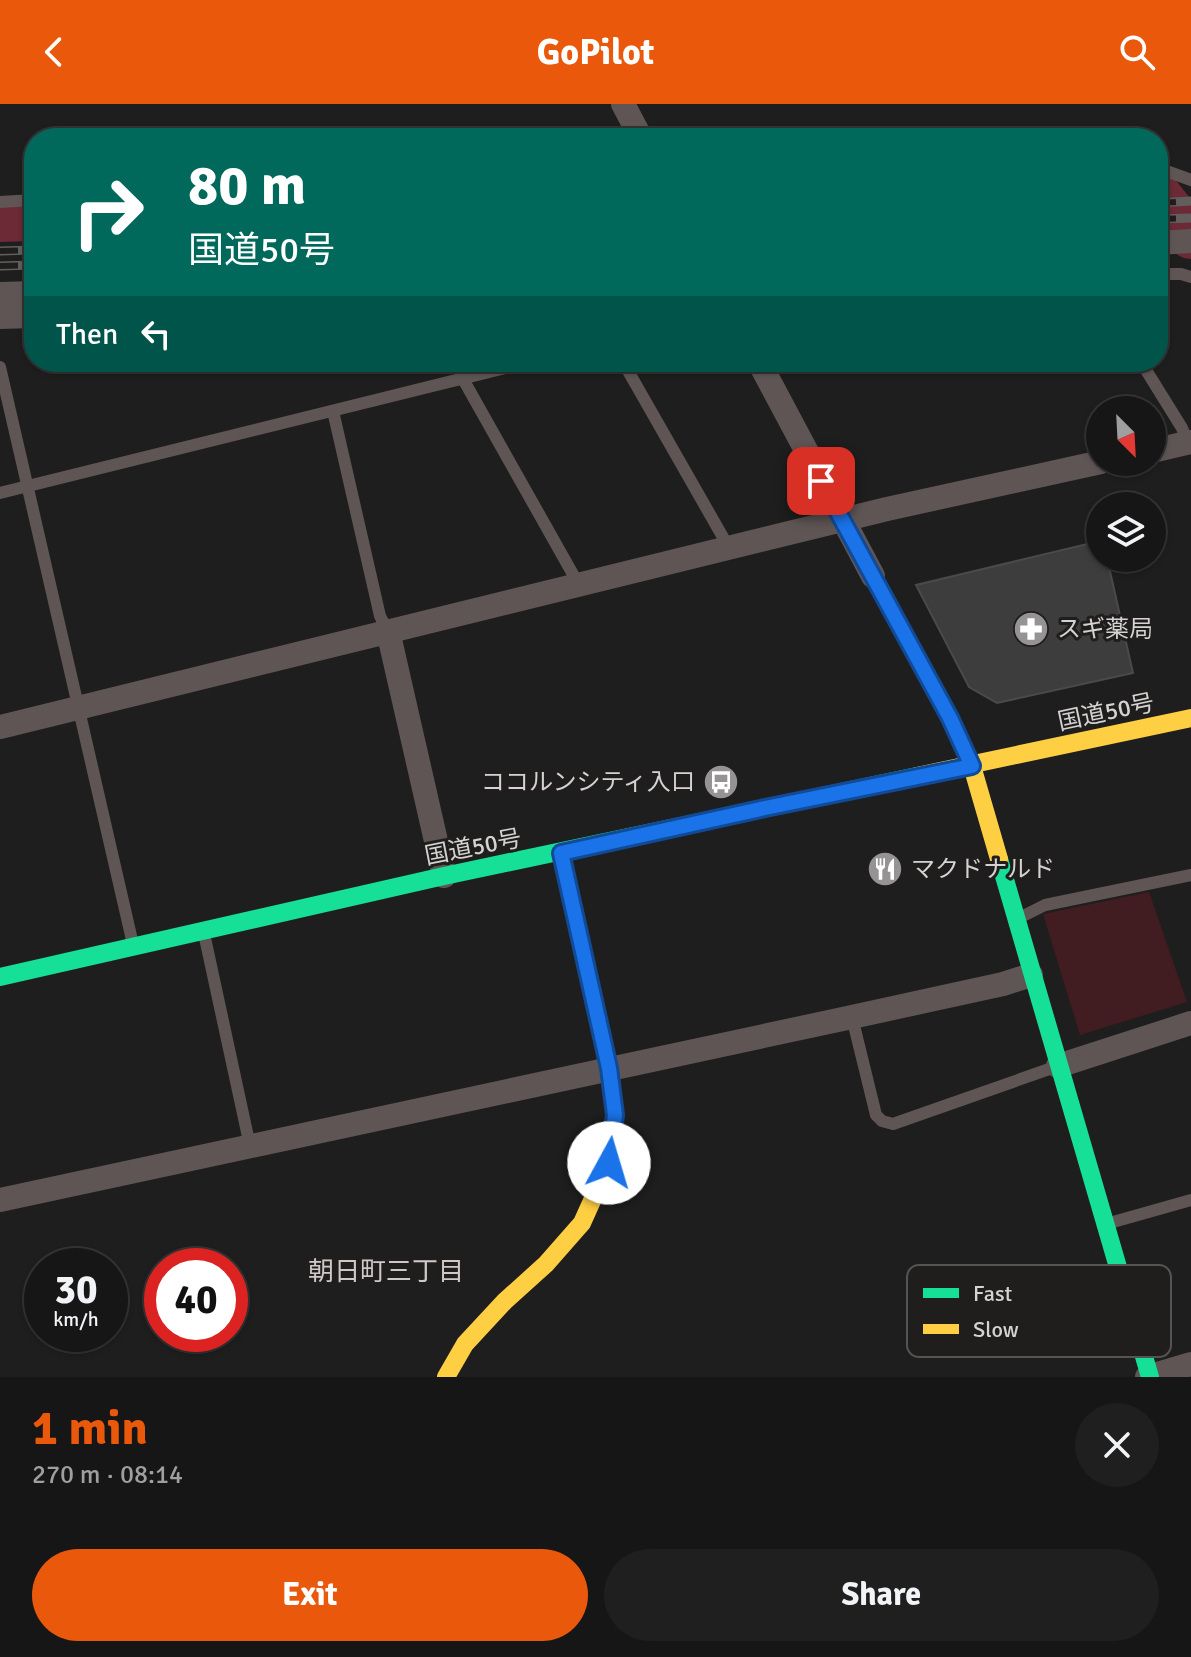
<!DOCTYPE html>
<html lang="en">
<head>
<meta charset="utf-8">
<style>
  body { margin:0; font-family:Signika,"Noto Sans JP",sans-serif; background:#201f1f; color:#f1f3f6; height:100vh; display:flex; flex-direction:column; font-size:30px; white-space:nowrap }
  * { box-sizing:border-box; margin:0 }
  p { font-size:26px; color:#9e9fa1 }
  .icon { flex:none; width:44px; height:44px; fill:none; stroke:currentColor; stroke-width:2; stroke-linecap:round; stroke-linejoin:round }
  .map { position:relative; height:1273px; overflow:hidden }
  .side { display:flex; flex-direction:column; background:#171616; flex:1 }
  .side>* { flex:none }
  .guide { position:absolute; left:24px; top:24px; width:1144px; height:244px; border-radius:32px; box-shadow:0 2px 6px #0004,0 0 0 2px #363535; background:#00695c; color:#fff; overflow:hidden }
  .needle { width:52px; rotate:156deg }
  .buttons { position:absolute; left:1086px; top:292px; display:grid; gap:16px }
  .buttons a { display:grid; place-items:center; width:80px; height:80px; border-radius:50%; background:#171616; box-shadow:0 2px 6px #0004,0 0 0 2px #363535; font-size:40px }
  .speed { position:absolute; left:24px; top:1144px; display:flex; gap:16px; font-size:40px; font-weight:700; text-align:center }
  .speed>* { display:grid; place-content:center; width:104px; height:104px; border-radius:50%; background:#171616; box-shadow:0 2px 6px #0004,0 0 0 2px #363535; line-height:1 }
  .speed small { font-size:20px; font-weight:400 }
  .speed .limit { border:12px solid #d22; background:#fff; color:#111 }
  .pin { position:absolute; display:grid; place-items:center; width:68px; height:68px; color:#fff; margin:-34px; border-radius:16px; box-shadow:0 4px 12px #0006 }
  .me { position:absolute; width:88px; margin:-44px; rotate:6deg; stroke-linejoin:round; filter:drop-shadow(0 0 6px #0008) }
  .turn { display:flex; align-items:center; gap:28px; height:168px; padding:0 32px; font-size:36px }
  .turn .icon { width:104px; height:104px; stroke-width:2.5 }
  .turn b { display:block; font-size:56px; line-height:68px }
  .then { display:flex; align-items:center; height:76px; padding:0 32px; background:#0003; gap:16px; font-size:30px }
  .round { display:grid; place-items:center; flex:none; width:84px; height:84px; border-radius:42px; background:#201f1f }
  .headline { display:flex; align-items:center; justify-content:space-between; height:136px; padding:0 32px }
  h1 { font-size:48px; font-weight:700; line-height:60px; color:#ea580c }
  .cta { display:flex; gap:16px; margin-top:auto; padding:16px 32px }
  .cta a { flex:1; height:92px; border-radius:48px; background:#ea580c; color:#fff; font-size:32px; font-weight:700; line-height:92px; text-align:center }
  .cta a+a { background:#201f1f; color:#f1f3f6 }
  header { display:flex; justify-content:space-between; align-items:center; height:104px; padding:0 32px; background:#ea580c; color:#fff; font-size:36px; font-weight:700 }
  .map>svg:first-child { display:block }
  .green { fill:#411c21 }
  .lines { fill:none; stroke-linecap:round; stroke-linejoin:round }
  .river { stroke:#6b2a35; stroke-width:46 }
  .building { fill:#3e3d3d; stroke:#4b4a4a; stroke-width:2 }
  .lane { stroke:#5f5555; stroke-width:12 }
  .street { stroke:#5f5555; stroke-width:24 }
  .fast { stroke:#16e098; stroke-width:18 }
  .slow { stroke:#ffcf43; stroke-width:18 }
  .rail-casing { stroke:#625e5e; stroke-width:9 }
  .rail { stroke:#201d1d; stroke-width:6; stroke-dasharray:18; stroke-linecap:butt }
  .route-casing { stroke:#114b97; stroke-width:20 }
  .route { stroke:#1a73e8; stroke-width:14 }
  .labels { text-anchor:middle; stroke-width:6; stroke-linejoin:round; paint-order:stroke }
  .poi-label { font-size:24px; fill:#d4d2d2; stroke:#201d1d; text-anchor:start }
  .street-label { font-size:24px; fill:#d4d2d2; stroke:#201d1d }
  .neighbourhood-label { font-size:26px; fill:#cec9c9; stroke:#201d1d }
  .key { fill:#201d1d; stroke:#565353; stroke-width:2 }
  .key-label { font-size:22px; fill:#d4d2d2 }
</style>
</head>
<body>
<header><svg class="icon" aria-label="back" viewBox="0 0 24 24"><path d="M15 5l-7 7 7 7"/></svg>GoPilot<svg class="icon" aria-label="search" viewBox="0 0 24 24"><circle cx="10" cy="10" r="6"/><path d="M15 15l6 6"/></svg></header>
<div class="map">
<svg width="1191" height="1273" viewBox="0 0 1191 1273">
  <rect width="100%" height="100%" fill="#1f1e1e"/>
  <path class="green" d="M1149,788L1187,898L1080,931L1043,810Z"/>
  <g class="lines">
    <path class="river" d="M1158,91L1191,132
      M0,115L34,114"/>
  </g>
  <path class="building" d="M1100,437V454H1107L1133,569L997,599L969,583L916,481Z"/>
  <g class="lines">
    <path class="lane" d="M1158,64L1191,76
      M0,98L34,96
      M1158,170H1181L1191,173
      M623,258L724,435L726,445
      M1141,258L1182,324L1188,339
      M0,263L132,836
      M463,275L579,481
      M333,307L380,512L388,527
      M0,389L529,258
      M1019,814L1045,801L1191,771
      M205,834L250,1042
      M852,913L876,1011L882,1017L893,1020L1055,963
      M1106,1120L1191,1096"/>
    <path class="street" d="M623,0L641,34
      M1158,139L1191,137
      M0,190L34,189
      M0,213L34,212
      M759,258L873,472
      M1152,347L1191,338
      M388,527L444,772
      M0,623L887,405L1101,358
      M1058,962L1191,919
      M0,1096L852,913L1003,880L1031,871
      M1147,1273L1191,1260"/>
    <path class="fast" d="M999,755L1150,1273
      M0,873L444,772L917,672"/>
    <path class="slow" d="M873,472L950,614L972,662L999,755
      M917,672L1191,614
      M446,1273L465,1240L505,1197L546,1160L582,1119L609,1059L615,1011L609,964L561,749"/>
    <g class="rail-casing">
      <path id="rail" d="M1158,99L1191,97
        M1158,115L1191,114
        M0,147L34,146
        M0,162L34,161"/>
    </g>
    <use href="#rail" class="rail"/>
  </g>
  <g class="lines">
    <g class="route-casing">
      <path id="route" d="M609,1059L615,1011L609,964L561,749L765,704L972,662L950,614L821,377"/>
    </g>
    <use href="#route" class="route"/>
  </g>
  <defs>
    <g id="pharmacy-disc" transform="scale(1.8)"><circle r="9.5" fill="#959393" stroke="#201d1d"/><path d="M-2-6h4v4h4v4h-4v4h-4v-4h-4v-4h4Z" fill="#fff"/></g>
    <g id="bus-disc" transform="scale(1.8)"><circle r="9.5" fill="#959393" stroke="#201d1d"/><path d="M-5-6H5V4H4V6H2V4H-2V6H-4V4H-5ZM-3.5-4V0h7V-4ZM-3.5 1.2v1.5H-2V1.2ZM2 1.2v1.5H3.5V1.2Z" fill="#fff"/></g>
    <g id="restaurant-disc" transform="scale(1.8)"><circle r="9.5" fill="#959393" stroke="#201d1d"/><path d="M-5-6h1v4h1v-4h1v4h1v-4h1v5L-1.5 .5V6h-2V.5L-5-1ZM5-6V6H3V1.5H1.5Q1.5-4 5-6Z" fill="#fff"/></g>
  </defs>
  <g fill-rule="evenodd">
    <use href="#pharmacy-disc" x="1031" y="525"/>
    <use href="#bus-disc" x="721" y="678"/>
    <use href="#restaurant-disc" x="885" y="765"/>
  </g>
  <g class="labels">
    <g class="poi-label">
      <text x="1057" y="533">スギ薬局</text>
      <text x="695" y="686" text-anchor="end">ココルンシティ入口</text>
      <text x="911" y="773">マクドナルド</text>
    </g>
    <g class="street-label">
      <text transform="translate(1106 608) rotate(-12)" y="8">国道50号</text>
      <text transform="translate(473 743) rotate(-11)" y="8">国道50号</text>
    </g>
    <g class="neighbourhood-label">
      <text x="386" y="1176">朝日町三丁目</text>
    </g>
  </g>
  <rect x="907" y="1161" width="264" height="92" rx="12" class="key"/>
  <rect x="923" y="1184" width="36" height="10" fill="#16e098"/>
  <rect x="923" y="1220" width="36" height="10" fill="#ffcf43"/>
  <g class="key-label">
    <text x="973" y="1197">Fast</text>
    <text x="973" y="1233">Slow</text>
  </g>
</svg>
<div class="buttons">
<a><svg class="needle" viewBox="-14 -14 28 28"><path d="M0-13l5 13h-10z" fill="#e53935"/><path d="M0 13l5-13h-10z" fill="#9e9fa1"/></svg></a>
<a><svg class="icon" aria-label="layers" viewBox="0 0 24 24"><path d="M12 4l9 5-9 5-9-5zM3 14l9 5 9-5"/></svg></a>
</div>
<div class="speed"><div>30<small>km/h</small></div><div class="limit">40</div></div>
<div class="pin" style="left:821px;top:377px;background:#d93025"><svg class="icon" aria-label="arrive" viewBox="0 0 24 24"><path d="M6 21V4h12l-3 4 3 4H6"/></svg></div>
<svg class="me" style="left:609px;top:1059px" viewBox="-20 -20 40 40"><circle r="19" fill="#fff"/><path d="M0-13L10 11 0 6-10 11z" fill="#1a73e8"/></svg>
<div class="guide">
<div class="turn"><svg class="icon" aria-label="right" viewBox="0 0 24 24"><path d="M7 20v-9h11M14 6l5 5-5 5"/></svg><div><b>80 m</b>国道50号</div></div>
<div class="then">Then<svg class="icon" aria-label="left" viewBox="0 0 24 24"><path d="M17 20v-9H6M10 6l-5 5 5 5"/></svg></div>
</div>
</div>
<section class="side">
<div class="headline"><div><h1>1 min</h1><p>270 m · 08:14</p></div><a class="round"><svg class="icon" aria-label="close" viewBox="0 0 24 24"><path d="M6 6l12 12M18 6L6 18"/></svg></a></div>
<div class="cta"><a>Exit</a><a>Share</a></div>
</section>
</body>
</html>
